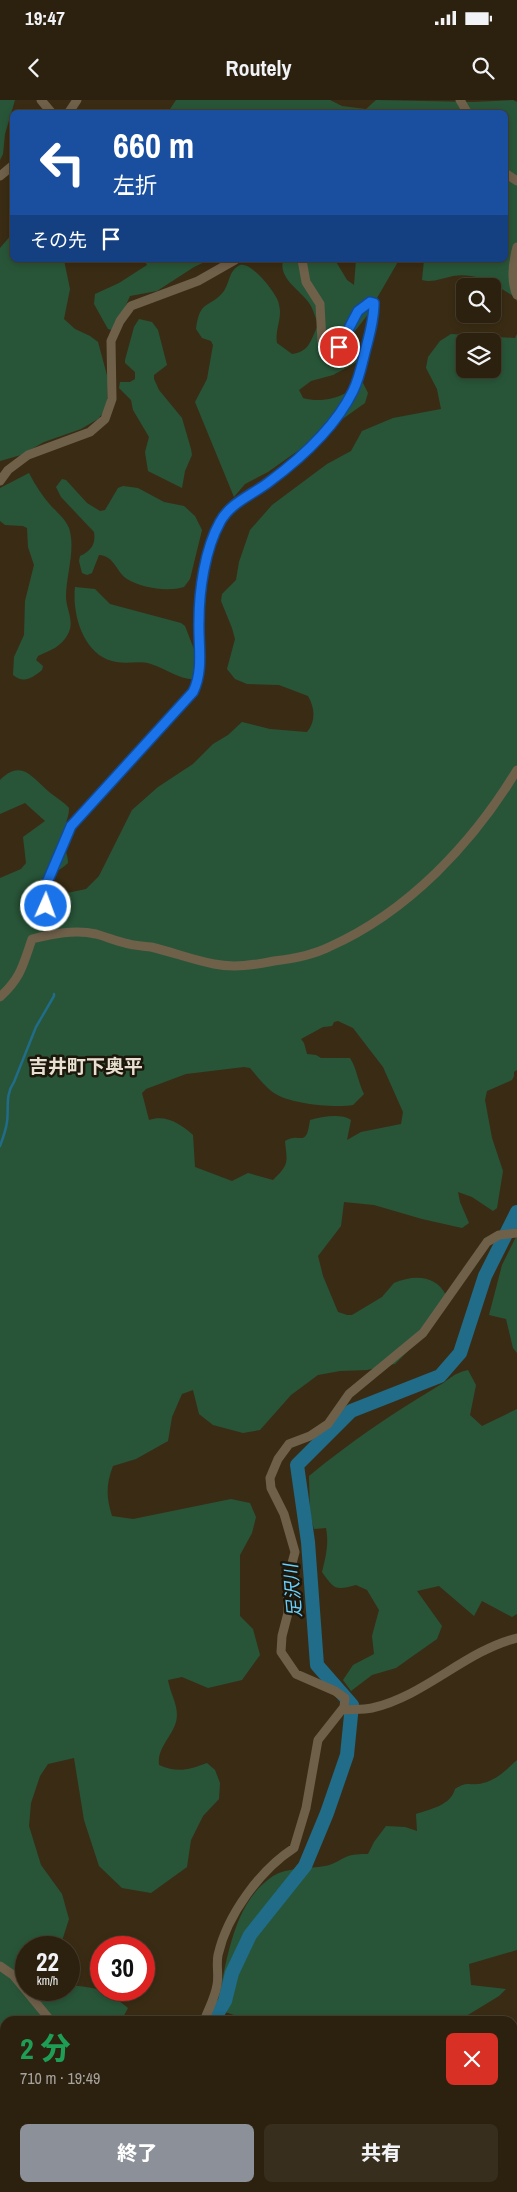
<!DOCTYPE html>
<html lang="ja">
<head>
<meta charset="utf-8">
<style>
  body { margin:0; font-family:"Archivo Narrow","Noto Sans JP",sans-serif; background:#382e1d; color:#f1f3f6; height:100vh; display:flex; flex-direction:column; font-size:19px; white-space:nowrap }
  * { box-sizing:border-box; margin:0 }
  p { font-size:16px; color:#a6a39e }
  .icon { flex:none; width:28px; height:28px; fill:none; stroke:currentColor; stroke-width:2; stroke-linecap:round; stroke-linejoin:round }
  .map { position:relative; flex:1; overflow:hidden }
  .panel { position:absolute; left:0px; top:1916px; width:518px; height:176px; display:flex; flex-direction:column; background:#2c210f; border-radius:15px 15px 0 0; box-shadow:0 2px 8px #0003,0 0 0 1px #483e2f }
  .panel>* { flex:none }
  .hud { position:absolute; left:10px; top:10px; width:498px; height:152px; border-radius:8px; box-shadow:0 2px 8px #0003,0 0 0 1px #483e2f; background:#1a4fa0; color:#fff; overflow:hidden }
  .buttons { position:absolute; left:456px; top:178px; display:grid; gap:10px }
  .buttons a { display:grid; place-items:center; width:45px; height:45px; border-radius:8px; background:#2c210f; box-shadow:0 2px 8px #0003,0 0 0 1px #483e2f; font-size:25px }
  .speed { position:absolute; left:15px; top:1836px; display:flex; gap:10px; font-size:25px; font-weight:700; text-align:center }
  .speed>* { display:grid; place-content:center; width:65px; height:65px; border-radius:50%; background:#2c210f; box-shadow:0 2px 8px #0003,0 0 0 1px #483e2f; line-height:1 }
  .speed small { font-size:12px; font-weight:400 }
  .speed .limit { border:8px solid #d22; background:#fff; color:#111 }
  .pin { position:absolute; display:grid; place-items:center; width:42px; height:42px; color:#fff; margin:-21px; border:2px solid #fff; border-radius:50%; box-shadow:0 1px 5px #0007 }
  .me { position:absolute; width:55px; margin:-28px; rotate:2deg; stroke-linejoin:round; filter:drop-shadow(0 0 4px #0008) }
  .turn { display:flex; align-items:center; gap:18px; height:105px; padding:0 20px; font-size:22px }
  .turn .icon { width:65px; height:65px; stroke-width:2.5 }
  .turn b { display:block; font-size:35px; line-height:42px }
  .then { display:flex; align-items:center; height:48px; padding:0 20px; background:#0003; gap:10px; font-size:19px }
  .round { display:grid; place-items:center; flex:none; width:52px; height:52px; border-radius:8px; background:#382e1d }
  .overview { display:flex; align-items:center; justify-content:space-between; height:85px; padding:0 20px }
  h1 { font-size:30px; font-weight:800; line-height:38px; color:#1e9e55 }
  .primary-button { display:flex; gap:10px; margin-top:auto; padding:10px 20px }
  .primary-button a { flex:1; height:58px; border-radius:8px; background:#8c9099; color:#fff; font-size:20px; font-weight:800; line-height:58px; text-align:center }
  .primary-button a+a { background:#382e1d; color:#f1f3f6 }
  .status { display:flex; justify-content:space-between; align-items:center; height:35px; padding:0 25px; background:#2c210f; direction:ltr }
  .status svg { height:14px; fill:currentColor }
  header { display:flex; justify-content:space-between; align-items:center; height:65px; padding:0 20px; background:#2c210f; font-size:22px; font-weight:800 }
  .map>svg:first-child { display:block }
  .green { fill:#285538; fill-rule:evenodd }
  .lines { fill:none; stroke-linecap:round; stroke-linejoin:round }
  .stream { stroke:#206c89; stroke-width:2.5 }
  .river { stroke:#206c89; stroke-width:14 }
  .minor { stroke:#6f604a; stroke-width:9 }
  .route-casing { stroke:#114b97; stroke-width:12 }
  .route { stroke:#1a73e8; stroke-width:9 }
  .labels { text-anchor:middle; stroke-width:5; stroke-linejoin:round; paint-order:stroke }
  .water-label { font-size:18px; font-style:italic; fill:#69d1fd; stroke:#1c160b }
  .quarter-label { font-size:19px; font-weight:bold; fill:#e7dfd0; stroke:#1c160b }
</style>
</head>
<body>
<div class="status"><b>19:47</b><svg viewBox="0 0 49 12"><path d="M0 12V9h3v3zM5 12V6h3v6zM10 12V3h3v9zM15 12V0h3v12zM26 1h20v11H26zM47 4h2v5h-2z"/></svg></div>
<header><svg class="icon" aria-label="back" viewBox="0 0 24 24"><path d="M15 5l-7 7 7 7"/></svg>Routely<svg class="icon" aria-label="search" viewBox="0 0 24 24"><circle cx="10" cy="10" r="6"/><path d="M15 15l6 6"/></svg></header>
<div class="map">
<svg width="517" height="2092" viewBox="0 0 517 2092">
  <rect width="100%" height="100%" fill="#3a2c14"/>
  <path class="green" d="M0,0H15L5,34L3,54L0,60Z
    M176,0H330L342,6L366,9L376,0L473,2L513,0L517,2V202L515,197C495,185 478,172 453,176C443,178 432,183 422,180L424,160H505V12H168Z
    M12,134V160H64L70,189L64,219L75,229L90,236L98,242L108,279L107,308L98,319L81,329L44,342L21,355L0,361V148Z
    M144,160H209L194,167L157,191L130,196L116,227L112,230L108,229L94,204L95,194L119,183L147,165Z
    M283,160H335L347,180L354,185L356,160H399L366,217L348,240L361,260L333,275L311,281L299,290L303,298C317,302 333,300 346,293C352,289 356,283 363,283L368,293L365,303L268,372L245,384L234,397L195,302L207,279L213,245L211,241L202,238L196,229C200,198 210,209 224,191C230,182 229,170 240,165C251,161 275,192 278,201C279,204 280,209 280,212C280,223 275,232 277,243L292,254C310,252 311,239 318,225C316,219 314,212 311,206C303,191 278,180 283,160Z
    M139,219L152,222L158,230L167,265L154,275V279L159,290L182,318L191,349L192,355L185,371L182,388L148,371L145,352L149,337L133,310L131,300L119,288L120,282H130L135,279V272L125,263V260L134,227Z
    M451,234L515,238L517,234V970L514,972V976L512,980L487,991L485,1000L492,1038L503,1071L497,1108L493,1111L472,1097L458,1092L460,1102L469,1123L462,1128L422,1119L374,1105L344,1102L341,1126L318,1156L323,1176L338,1212L347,1215H352L382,1197L394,1183C413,1175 435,1174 446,1195L423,1236L395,1264L367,1270L340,1271L318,1275L291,1295L260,1330L243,1333L213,1325L199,1314L193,1290L182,1294L172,1317L168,1341L136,1359L113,1366C106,1384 106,1397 112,1416L133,1419L231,1399L250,1403L256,1417L252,1433L240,1455V1516L253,1529L260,1555L242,1580L208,1588L182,1577L168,1580C170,1594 180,1607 176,1622C171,1638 157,1648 159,1665C178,1673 188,1670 207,1663L215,1670L220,1683L219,1699L203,1716L191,1740L187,1767L151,1793L122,1788L99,1766L84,1720L74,1658L48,1664L40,1676L31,1703L29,1726L41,1765L62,1794L69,1819L60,1847L26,1848V1890H69V1885C97,1888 106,1889 128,1908L121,1921H5V1955L0,1959V778L21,769L26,763L23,737L45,721L25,703L0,714V680C21,659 31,676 48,691C55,697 63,701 69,708C69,718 64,726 63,736C62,745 68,753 68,763C59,772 47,774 40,785L48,789L67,793L86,789L99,776L132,710L158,687L193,664L213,644L228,635L242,622L270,629L307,632C316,621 315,608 308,596L279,585L247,584L235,579L227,569L235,539L232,528L221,501L222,494L236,480L239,462L250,430L272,405L327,364L351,351L362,331L393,318L441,309L437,289L426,268L428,257L440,241ZM465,241H492V269H465ZM338,921L353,928L383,967L403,1012L401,1024L361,1032L347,1040L351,1020C340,1013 322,1017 310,1020C306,1050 300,1031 285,1041C287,1062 290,1064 273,1080L248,1073L232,1081L195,1067L193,1035C181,1024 166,1014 149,1020L142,993L146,989L186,974L244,967L250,968C257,976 265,987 274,993C290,1004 334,1008 353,1005L364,994C358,982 357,969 350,958H321L316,955L307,954L304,943L301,939L323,927L332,926L334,922Z
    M29,373C35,385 43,397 52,407C59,414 65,419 69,428C76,449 66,475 66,497C66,509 75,521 68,534C61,547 51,550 38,556L36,560L43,566L42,570C32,578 24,584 13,575L14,557L24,535L25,501L34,465L28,447L27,428L23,426L5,425L0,421V388Z
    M62,379L66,380L87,403L100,411L105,410L118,388L123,386L138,388L164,402L184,406L195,416L202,430L190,479L184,487C167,492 142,488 127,479C116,472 115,456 99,455L92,473L87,475L82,473L79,461L80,456C91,451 96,444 94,432L61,397L56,387Z
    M75,487L95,489L110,504L181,523L185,526L202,570L198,579C180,581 167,569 151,564C138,560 125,565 112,561C83,553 72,514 75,487Z
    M517,1135V1253L513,1248L506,1219L489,1215L502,1165Z
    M468,1270L476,1285L470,1315L482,1326L517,1309V1514L512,1517L482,1501L474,1516L439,1486L417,1491L442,1526L437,1539L410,1558L396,1568L372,1575L351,1591L343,1580L353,1565L374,1554L372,1536L379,1510L367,1490L356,1485C335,1491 334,1489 322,1472C326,1456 329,1444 326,1428L314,1429L310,1414L309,1376C349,1343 390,1315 435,1288C450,1280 451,1274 468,1270Z
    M517,1660V1850L469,1864L471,1885L506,1889L499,1896L458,1921H236L234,1915L216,1909C227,1865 231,1804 273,1776C288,1767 309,1769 325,1766C333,1765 339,1760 346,1757C352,1754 361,1754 368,1754L374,1742L386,1726L405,1727L417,1731L416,1714C431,1709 451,1705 455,1689C469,1680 470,1687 483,1683C497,1680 507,1669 517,1660Z
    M41,2088H139L140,2092H38Z
    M361,2088H458L460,2092H357Z"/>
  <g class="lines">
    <path class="stream" d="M0,1046C3,1038 6,1030 7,1022C9,1007 5,995 14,982L36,927L54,896V894"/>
    <path class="river" d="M213,1921L225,1901L232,1873L250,1835L305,1766L327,1713L347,1655L352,1605L317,1565L308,1442L297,1365L351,1311L440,1276L460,1253L485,1176L517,1112
      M232,2088L233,2092"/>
    <path class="minor" d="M41,0L51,12
      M460,0L467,12
      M69,12L77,0
      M505,73L517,81
      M0,76L12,66
      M517,147C513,162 510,180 517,195
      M0,381L8,370L28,355L90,332L105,319L112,299L111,241L120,221L131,206L198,181L235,160
      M48,835L46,785L71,726L193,592C204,570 198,544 198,521C199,491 205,449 220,422C230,403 252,395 269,382C300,359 336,326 353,291C360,277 362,263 366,248C370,233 374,219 374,203L370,202C350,213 349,237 334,252H330L322,242L320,204L306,182L302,160
      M0,897C21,878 23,865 32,839C52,834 75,829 96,834C107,837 118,842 129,844C136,846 144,846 151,847C172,852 193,860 214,864C234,868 254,865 274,861C291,859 313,855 329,847C408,812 473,743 517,670
      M342,1610C351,1609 363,1610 372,1608C425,1596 465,1551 517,1538
      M0,1866L13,1875L51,1921
      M204,1921C208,1910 215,1898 217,1885C219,1875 216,1865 218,1855C227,1815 260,1770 294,1748L306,1708L318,1640L344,1607L345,1598L335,1591L296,1574L281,1552L282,1536L288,1513L287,1482L295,1452L284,1414L271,1388L270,1378L278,1359L289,1344L310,1336L328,1324L349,1294L423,1233L487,1142L499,1135L517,1133
      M227,2088L228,2092"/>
  </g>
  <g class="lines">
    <g class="route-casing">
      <path id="route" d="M46,806V785L71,726L193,592C204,570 198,544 199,521C199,490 205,449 220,422C230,403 252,395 269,382C300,359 336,326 353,291C360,277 362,263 366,248C370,233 374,219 374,203L370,202L358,211L339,247"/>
    </g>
    <use href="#route" class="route"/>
  </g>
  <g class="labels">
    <g class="water-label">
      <text transform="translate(293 1491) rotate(-95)" y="6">足沢川</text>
    </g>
    <g class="quarter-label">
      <text x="86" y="973">吉井町下奥平</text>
    </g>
  </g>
</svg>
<div class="buttons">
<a><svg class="icon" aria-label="search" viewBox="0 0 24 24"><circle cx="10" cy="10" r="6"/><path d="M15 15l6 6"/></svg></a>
<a><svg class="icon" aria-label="layers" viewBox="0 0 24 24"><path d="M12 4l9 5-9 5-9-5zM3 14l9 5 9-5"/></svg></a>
</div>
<div class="speed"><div>22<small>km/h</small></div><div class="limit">30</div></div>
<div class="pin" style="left:339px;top:247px;background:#d93025"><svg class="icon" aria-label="arrive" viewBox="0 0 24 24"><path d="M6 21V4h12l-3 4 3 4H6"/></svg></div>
<svg class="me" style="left:46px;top:806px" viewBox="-20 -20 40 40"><circle r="17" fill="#1a73e8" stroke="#fff" stroke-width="3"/><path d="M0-11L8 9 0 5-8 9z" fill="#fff"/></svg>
<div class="hud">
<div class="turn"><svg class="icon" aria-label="left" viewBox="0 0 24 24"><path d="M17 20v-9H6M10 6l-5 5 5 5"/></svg><div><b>660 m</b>左折</div></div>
<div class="then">その先<svg class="icon" aria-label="arrive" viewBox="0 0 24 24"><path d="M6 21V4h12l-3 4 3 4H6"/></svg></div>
</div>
<section class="panel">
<div class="overview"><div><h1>2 分</h1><p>710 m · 19:49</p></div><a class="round" style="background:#d93025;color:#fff"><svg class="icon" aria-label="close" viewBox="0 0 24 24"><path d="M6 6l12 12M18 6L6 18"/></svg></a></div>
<div class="primary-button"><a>終了</a><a>共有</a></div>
</section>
</div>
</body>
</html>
